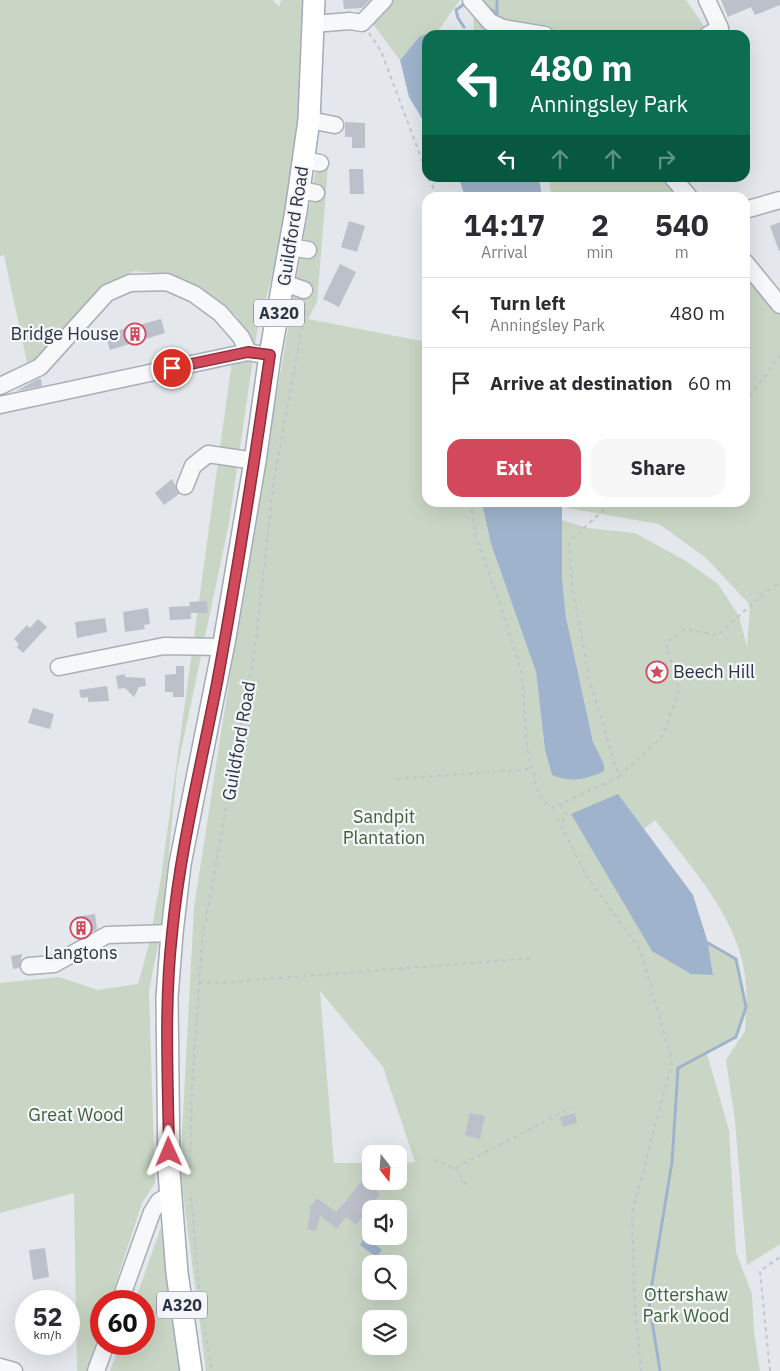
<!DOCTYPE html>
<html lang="en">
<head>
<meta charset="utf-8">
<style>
  body { margin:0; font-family:"IBM Plex Sans",sans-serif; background:#f7f7f7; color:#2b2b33; height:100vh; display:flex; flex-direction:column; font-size:19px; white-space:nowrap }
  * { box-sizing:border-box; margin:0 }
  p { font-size:16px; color:#7c7c81 }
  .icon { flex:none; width:28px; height:28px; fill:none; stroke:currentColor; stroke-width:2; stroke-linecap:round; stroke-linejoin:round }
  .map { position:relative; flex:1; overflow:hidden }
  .drawer { position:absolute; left:422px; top:192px; width:328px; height:315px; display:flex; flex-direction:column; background:#fff; border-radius:15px; box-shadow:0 5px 20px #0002 }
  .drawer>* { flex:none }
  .banner { position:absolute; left:422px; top:30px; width:328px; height:152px; border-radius:15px; box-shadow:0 5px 20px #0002; background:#0b6e4f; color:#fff; overflow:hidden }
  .needle { width:32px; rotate:163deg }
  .buttons { position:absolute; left:362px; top:1145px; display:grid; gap:10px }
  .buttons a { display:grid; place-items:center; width:45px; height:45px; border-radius:10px; background:#fff; box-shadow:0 5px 20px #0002; font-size:25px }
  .speed { position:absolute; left:15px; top:1290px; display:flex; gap:10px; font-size:25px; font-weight:700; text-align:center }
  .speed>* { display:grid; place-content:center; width:65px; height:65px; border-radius:50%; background:#fff; box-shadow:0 5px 20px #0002; line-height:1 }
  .speed small { font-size:12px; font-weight:400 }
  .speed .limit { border:8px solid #d22; background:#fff; color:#111 }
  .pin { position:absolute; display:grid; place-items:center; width:42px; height:42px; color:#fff; margin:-21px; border:2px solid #fff; border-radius:50%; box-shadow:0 1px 5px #0007 }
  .me { position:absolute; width:55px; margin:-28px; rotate:359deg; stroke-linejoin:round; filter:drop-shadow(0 0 4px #0008) }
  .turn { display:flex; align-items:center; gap:18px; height:105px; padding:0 25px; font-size:22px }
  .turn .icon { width:65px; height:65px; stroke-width:2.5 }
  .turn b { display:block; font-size:35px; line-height:42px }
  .lanes { display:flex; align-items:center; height:48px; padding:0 25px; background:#0003; justify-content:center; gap:25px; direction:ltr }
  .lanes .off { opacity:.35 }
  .eta { display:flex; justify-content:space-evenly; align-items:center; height:85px; text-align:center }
  .eta b { font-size:30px; font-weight:700; line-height:35px }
  .action { display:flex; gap:10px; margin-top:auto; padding:10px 25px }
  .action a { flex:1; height:58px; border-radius:15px; background:#d1495b; color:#fff; font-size:20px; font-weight:700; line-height:58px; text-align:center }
  .action a+a { background:#f7f7f7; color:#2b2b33 }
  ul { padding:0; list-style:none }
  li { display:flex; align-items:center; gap:15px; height:70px; padding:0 25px; border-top:1px solid #e1e1e2 }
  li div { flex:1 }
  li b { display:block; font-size:19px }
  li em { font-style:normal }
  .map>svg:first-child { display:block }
  .green { fill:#c9d6c5; fill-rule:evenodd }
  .water { fill:#9fb4cc }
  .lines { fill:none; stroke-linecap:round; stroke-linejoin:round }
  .stream { stroke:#9fb4cc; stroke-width:3 }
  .building { fill:#bbc0ca }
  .minor-casing { stroke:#a9aeb7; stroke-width:19 }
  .major-casing { stroke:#a3abb8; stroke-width:24 }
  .path { stroke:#c2c5cb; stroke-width:2; stroke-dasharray:4 4; stroke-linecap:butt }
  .minor { stroke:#f7f8fa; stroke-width:16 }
  .major { stroke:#fff; stroke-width:21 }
  .route-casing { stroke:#882f3b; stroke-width:12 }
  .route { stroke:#d1495b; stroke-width:9 }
  .labels { text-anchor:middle; stroke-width:4.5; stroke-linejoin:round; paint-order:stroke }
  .shield { fill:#f4f6f9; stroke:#676e7b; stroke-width:1 }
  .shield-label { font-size:16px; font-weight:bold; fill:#2b3445 }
  .street-label { font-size:18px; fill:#2b3445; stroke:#f4f6f9 }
  .poi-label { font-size:18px; fill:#2b3445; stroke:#f4f6f9; text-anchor:end }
  .park-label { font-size:18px; fill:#3f6138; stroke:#f4f6f9 }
</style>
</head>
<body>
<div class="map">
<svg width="780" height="1371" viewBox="0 0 780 1371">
  <rect width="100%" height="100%" fill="#e4e7ec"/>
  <path class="green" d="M0,0H273L279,7L281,0H304L302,115L285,228L257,331L229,523L177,770L162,924L149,991L155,1183L142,1203L110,1301H101V1330L88,1371H77L74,1193L0,1213V983L59,977L98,990L138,984L149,944L161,877L238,317L195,288L167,274L134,271L101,286L28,367L4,255L0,256Z
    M376,0H460L438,31L420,36L400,60L372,23Z
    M473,0H686L710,35H474Z
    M328,167L317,302L308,319L427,342L428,502L482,503L491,544L536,672L545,750L552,775C569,783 587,780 604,771V764L593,742L566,617L562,579V520L587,528L635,533L686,561L718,584L739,616L747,647L750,605L705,557L659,524L567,508V502H745V269L780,312V1244L747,1265L735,1121L726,1060L745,1031L746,1007L736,1037L707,1054L729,1130L736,1252L752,1294L754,1332L760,1371H206L180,1171L194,907L250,547L315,173ZM618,795L644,829L655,820C697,875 752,932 746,1006L736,959L708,943L713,975ZM320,991L383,1067L415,1162L399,1163V1181H371V1163H334ZM362,1181L369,1186L370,1184L380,1194L356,1225L338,1211L345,1200L349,1202ZM317,1198L343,1221L337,1229L310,1208ZM371,1209H399V1236H371ZM371,1264H399V1291H371ZM371,1319H399V1346H371Z
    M549,178H668L685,197H551Z
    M161,1227L180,1371H110L120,1344H144V1301H135Z"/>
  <path class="water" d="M438,31L445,35H428L427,127L409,97L400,60L420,36Z
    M459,178H539L542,197H465Z
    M482,503H562V579L566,617L593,742L604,764V771C587,780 569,783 552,775L545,750L536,672L491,544Z
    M618,794L693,895L708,943L713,975L691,974L652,951L571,814Z
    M365,1237L382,1250L376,1257L360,1245Z"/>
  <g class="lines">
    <path class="stream" d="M486,6L497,14
      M497,19V0
      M464,27L458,18L456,10L467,2
      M660,1371L649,1302L672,1162L678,1068L736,1037L746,1007L736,959L708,943"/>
  </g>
  <path class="building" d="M343,0H370L362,8L344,9Z
    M721,0H780V5L755,15L751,7L728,17Z
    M345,122L365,123V148H352V137H345Z
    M349,169H363L364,194H350Z
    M349,221L365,226L357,252L341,247Z
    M780,222V251H779L770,226Z
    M340,264L356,272L339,307L323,299Z
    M161,319L165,333L110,350L105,334Z
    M38,379H41L42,386L16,391Z
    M172,479L179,494L164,505L155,493Z
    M207,601L208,613H191V619L170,620L169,607L190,606L189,602Z
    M148,608L150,624L144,625L145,629L125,632L123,612Z
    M105,618L107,632L77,638L75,622Z
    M38,619L47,627L23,653L17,647L19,644L14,639L27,625L30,628Z
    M176,666H184V697H173V692H165V675L176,674Z
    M125,674V677L145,678L146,686L139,687L134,697L125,688L118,689L116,676Z
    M107,686L109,701L88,702V697L81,698L79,690Z
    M33,708L54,714L50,729L28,723Z
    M95,914L97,929L79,939L75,917Z
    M22,954L19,968L13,969L11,956Z
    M470,1113L485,1116L480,1139L465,1135Z
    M575,1113L577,1123L563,1127L560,1117Z
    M362,1181L369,1186L370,1184L380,1194L356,1225L346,1217L337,1229L320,1216L316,1231L307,1229L311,1209L309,1208L317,1198L336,1212Z
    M45,1248L49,1277L33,1280L29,1250Z"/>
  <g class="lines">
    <g class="minor-casing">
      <path id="minor" d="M471,0L490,22L503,28L545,35
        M707,0L720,28L708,35
        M313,24L350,21L362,23L384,0
        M309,120L335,125
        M303,160L320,163
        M673,178L690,198
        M299,190L316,193
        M745,210L780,200
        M290,247L308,250
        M745,262L780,305
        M284,283L304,290
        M0,386L40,367L107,293L130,283L167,282L194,294L220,313L241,337L248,352
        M0,405L248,352L258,354
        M185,486L193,466L208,454L255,461
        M59,667L164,646L223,647
        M29,966L54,964L107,935L172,933
        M120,1301L152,1212L159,1201L170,1195
        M0,1367L14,1371
        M96,1371L106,1344"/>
    </g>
    <g class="major-casing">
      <path id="major" d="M191,1371L177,1273L169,1172L167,997L172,933L180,864L224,643L255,461L270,355L296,211L309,120L314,0"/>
    </g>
    <path class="path" d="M369,33L381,51L428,176
      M428,178L439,198
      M745,403L780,356
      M470,502L477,541L498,598L522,674L527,749L539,795L552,808L619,777L590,682L572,585L569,542L612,502
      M619,776L662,737L679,690L666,643L685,629L718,635L762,595L780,582
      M397,779L532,769
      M561,804L566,814L561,827
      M557,818L586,875L641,951L672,1062L632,1213L635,1309L641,1371
      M199,982L216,983L533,958
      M434,1160L455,1168L571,1108
      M455,1168L469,1189
      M190,1177L192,1087L202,941L255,648L274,480L306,306
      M191,1197L201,1308L212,1371
      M770,1371L760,1271L780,1257"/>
    <use href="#minor" class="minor"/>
    <use href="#major" class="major"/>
  </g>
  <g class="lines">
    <g class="route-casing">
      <path id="route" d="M169,1152C168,1079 164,1006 172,934C180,849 201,766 217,683C237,574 254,465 270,355L248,352L172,368"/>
    </g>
    <use href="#route" class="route"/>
  </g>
  <defs>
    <g id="building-ring" transform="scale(1.125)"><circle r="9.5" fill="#f4f6f9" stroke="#d1495b" stroke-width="1.5"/><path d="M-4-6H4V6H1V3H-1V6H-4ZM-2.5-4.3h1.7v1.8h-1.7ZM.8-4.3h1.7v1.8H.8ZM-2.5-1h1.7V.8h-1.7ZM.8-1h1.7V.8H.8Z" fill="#d1495b"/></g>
    <g id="sight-ring" transform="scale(1.125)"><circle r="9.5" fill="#f4f6f9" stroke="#d1495b" stroke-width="1.5"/><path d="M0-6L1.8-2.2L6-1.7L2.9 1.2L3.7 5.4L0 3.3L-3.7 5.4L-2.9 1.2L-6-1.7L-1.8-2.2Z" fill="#d1495b"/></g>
  </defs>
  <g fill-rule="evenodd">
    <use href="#building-ring" x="135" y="334"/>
    <use href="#sight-ring" x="657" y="672"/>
    <use href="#building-ring" x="81" y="928"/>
  </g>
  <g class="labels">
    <g class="shield">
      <rect x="254" y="299.5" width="50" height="27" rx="4"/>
      <rect x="157" y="1291.5" width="50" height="27" rx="4"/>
    </g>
    <g class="shield-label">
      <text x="279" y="319">A320</text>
      <text x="182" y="1311">A320</text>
    </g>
    <g class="street-label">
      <text transform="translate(293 226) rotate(-81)" y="6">Guildford Road</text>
      <text transform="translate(239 741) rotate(-80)" y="6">Guildford Road</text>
    </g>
    <g class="poi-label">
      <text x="119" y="340">Bridge House</text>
      <text x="673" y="678" text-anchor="start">Beech Hill</text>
      <text x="81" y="959" text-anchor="middle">Langtons</text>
    </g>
    <g class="park-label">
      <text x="384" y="823">Sandpit<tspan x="384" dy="21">Plantation</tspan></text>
      <text x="76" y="1121">Great Wood</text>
      <text x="686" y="1301">Ottershaw<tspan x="686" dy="21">Park Wood</tspan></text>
    </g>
  </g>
</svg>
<div class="buttons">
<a><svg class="needle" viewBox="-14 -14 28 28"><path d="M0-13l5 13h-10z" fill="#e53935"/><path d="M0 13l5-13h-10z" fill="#7c7c81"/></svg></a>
<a><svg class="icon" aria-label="sound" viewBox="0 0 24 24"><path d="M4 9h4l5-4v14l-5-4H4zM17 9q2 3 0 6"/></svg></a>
<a><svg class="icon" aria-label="search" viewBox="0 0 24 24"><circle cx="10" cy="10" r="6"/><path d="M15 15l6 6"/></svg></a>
<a><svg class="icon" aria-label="layers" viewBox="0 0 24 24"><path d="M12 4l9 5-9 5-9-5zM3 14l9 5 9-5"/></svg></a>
</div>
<div class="speed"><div>52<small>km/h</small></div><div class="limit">60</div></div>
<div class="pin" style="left:172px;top:368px;background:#d93025"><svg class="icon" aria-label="arrive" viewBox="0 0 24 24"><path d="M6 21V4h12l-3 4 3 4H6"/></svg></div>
<svg class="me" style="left:169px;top:1152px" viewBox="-20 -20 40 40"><path d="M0-17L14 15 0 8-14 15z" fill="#d1495b" stroke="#fff" stroke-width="4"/></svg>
<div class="banner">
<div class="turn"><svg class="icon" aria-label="left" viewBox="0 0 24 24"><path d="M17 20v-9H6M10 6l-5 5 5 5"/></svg><div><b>480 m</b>Anningsley Park</div></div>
<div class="lanes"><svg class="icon" aria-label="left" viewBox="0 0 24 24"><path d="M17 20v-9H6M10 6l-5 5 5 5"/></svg><svg class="icon off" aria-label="ahead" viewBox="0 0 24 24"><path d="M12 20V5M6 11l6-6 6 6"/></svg><svg class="icon off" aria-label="ahead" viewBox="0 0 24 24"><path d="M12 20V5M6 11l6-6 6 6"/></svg><svg class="icon off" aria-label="right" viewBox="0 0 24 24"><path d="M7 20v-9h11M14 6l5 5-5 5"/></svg></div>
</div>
<section class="drawer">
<div class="eta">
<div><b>14:17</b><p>Arrival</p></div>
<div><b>2</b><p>min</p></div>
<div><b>540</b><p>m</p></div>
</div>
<ul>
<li><svg class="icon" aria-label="left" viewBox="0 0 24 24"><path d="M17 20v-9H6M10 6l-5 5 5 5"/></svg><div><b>Turn left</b><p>Anningsley Park</p></div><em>480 m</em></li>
<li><svg class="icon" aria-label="arrive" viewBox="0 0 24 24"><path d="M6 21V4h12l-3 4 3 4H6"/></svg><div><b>Arrive at destination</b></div><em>60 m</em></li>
</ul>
<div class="action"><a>Exit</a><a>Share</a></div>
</section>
</div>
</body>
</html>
